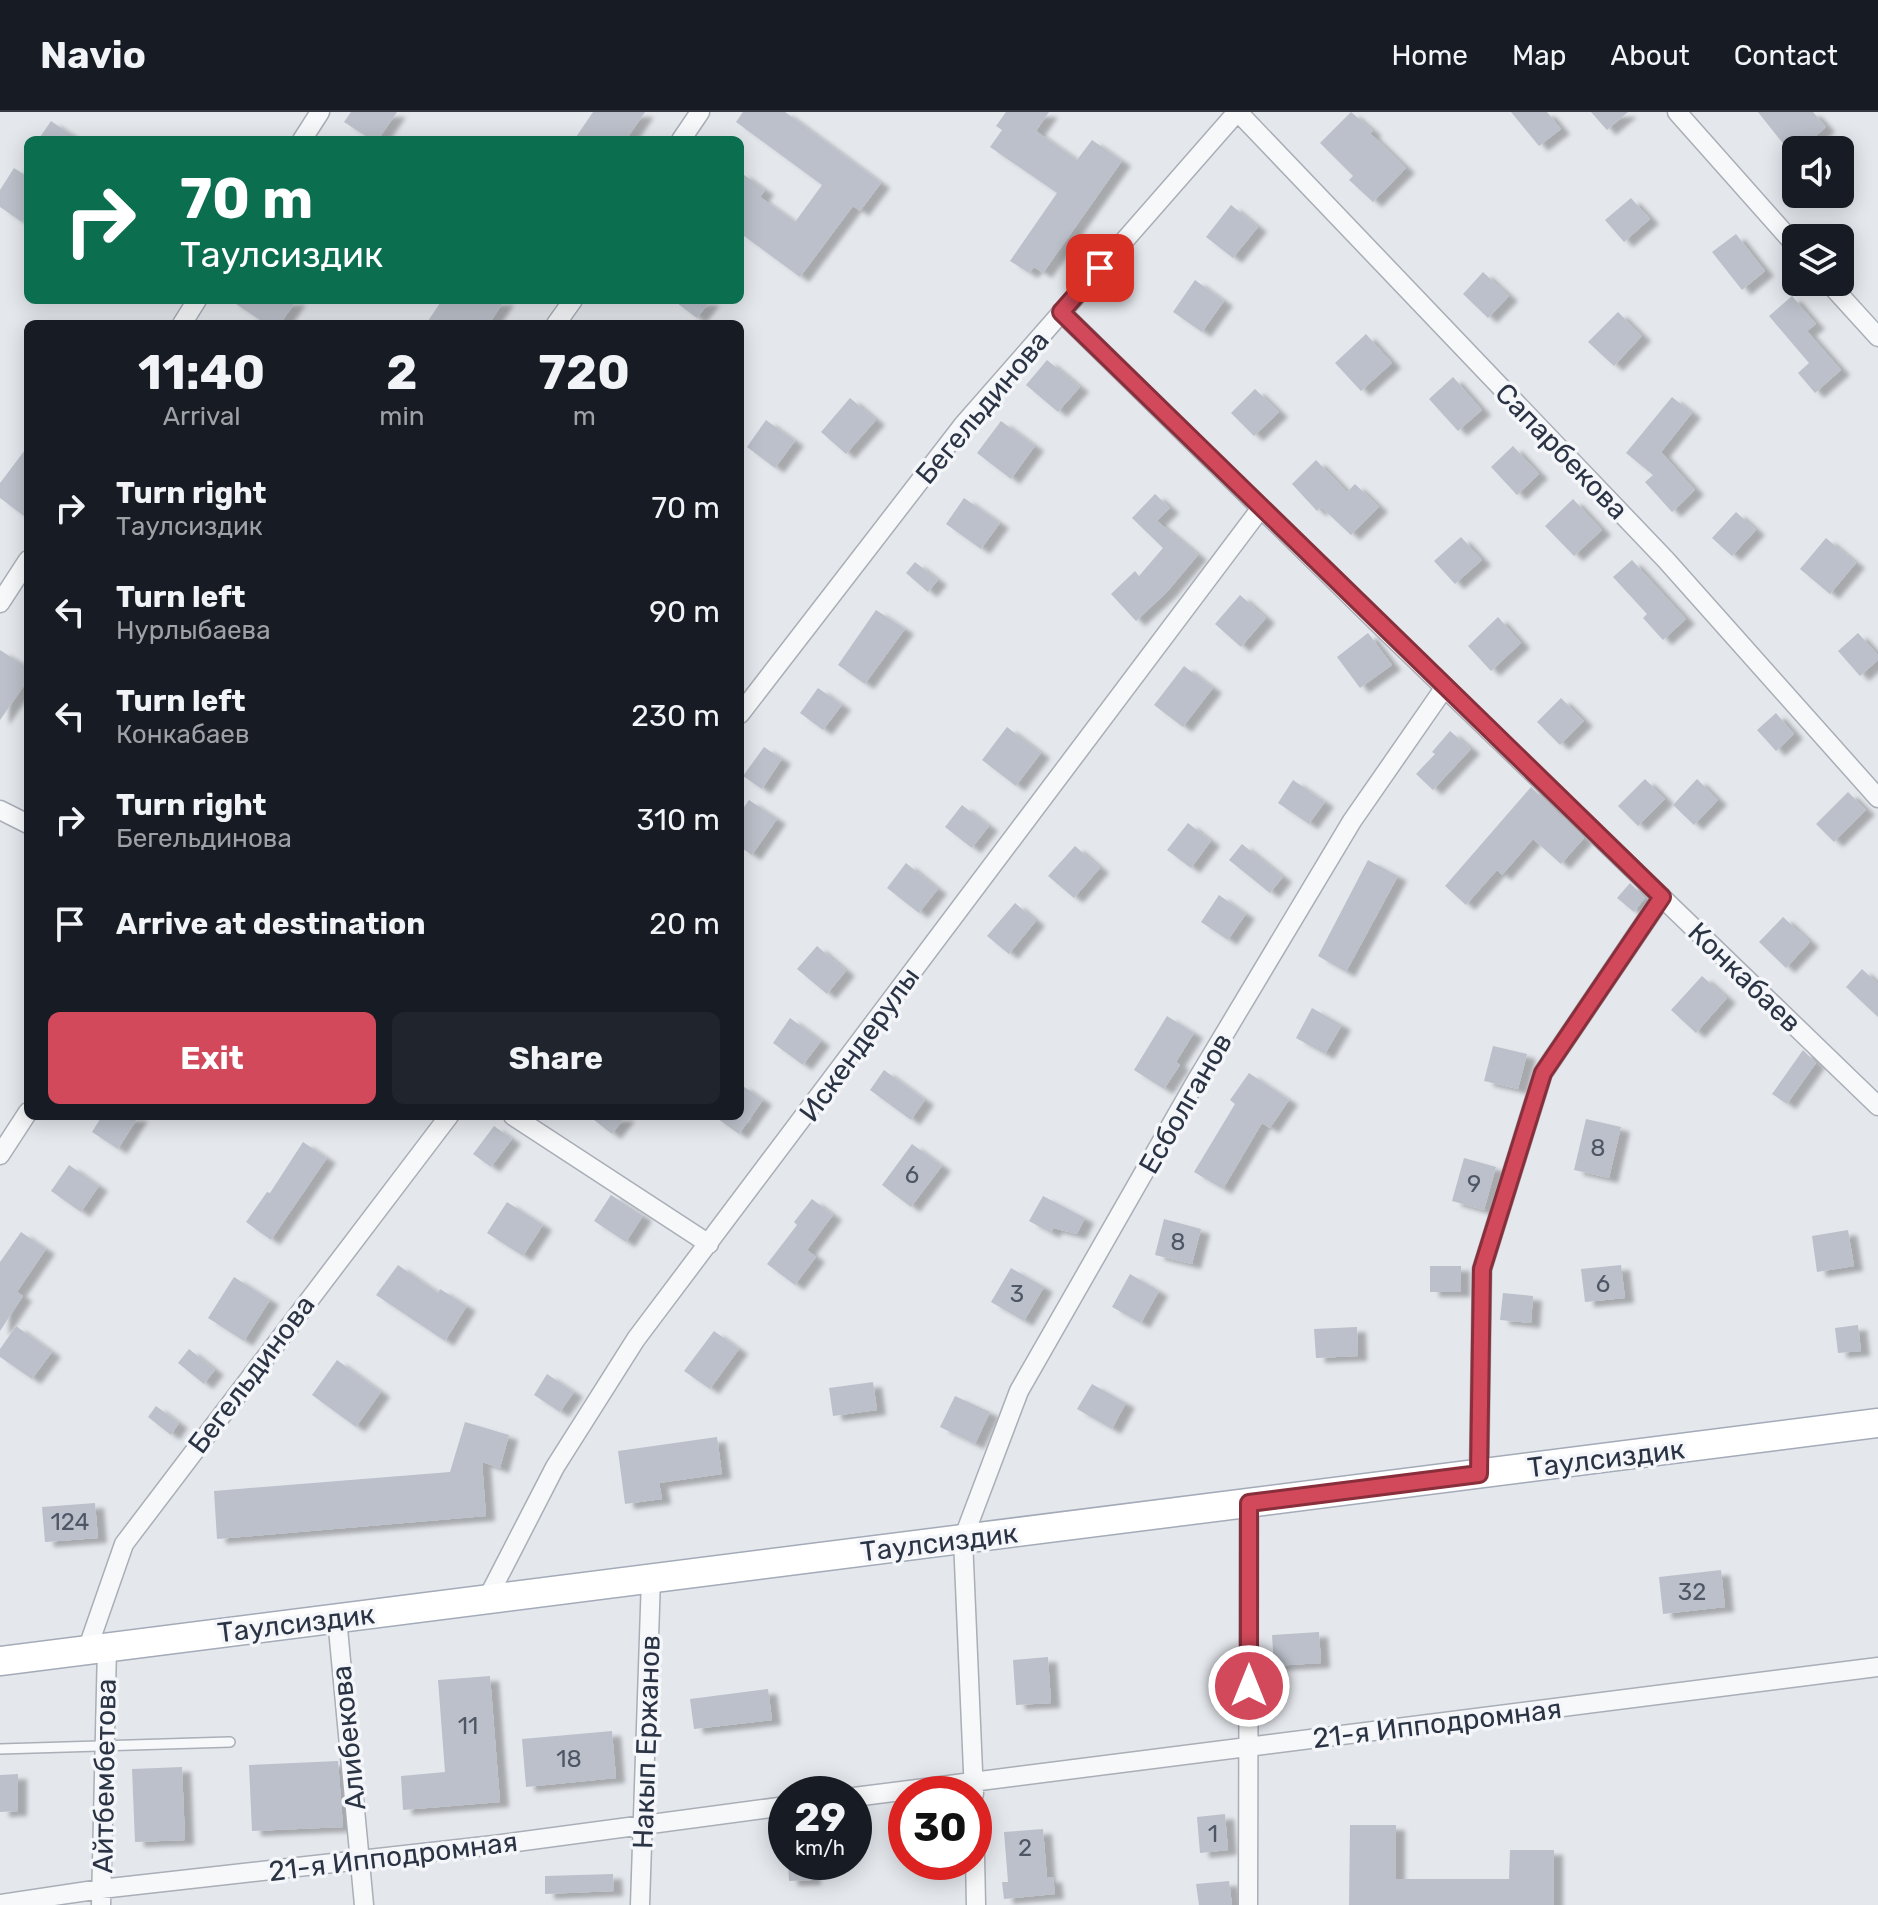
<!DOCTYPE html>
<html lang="en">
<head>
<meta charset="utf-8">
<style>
  body { margin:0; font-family:Rubik,sans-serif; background:#20242c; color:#f1f3f6; height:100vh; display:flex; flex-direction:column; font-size:30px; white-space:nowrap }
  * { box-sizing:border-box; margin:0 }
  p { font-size:26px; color:#9ea1a6 }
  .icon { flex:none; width:44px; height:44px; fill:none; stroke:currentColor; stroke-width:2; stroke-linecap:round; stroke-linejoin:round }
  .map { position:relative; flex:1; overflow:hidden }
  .side { position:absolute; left:24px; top:208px; width:720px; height:800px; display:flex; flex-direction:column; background:#171b24; border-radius:12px; box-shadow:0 4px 20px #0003 }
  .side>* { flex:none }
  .guide { position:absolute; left:24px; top:24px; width:720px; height:168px; border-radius:12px; box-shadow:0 4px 20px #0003; background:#0b6e4f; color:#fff; overflow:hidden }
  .tools { position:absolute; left:1782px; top:24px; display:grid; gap:16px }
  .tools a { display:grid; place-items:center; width:72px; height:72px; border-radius:12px; background:#171b24; box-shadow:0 4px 20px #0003; font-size:40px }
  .speed { position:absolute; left:768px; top:1664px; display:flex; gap:16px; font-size:40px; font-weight:700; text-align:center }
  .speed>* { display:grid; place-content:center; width:104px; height:104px; border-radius:50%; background:#171b24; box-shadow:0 4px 20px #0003; line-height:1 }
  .speed small { font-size:20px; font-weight:400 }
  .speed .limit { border:12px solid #d22; background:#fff; color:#111 }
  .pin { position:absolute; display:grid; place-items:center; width:68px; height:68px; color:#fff; margin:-34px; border-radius:16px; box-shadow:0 4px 12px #0006 }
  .me { position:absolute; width:88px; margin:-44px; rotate:0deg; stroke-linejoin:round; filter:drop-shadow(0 0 6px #0008) }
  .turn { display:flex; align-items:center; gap:28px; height:168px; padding:0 24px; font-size:36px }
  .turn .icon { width:104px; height:104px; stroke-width:2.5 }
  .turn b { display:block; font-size:56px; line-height:68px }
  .eta { display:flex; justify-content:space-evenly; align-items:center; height:136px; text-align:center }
  .eta b { font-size:48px; font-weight:700; line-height:56px }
  .action { display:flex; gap:16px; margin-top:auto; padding:16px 24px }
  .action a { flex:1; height:92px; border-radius:12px; background:#d1495b; color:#fff; font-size:32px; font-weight:700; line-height:92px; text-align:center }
  .action a+a { background:#20242c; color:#f1f3f6 }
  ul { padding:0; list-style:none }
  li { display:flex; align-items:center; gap:24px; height:104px; padding:0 24px }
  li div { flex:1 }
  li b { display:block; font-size:30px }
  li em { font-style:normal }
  header { display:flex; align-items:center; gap:48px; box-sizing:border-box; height:112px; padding:0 40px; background:#171b24; border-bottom:2px solid #363941 }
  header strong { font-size:38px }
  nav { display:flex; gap:44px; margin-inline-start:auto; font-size:28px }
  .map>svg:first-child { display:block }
  .building { fill:#bbc0ca; filter:url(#shadow) }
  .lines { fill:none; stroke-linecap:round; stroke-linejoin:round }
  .service-casing { stroke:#a9aeb7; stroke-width:12 }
  .minor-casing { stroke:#a9aeb7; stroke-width:21 }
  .primary-casing { stroke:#a3abb8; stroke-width:31 }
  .service { stroke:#f7f8fa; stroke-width:9 }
  .minor { stroke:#f7f8fa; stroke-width:18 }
  .primary { stroke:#fff; stroke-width:28 }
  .route-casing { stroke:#882f3b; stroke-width:20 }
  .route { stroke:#d1495b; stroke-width:14 }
  .labels { text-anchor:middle; stroke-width:7; stroke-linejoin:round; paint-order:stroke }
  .number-label { font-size:24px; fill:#4f5766 }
  .street-label { font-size:28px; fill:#2b3445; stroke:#f4f6f9 }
</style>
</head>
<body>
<header>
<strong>Navio</strong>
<nav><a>Home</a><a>Map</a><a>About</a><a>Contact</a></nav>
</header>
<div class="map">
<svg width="1878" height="1793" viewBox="0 0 1878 1793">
  <defs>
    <filter id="shadow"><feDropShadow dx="9" dy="5" stdDeviation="2" flood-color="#0004"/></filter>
  </defs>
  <rect width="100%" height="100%" fill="#e4e7ec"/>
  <path class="building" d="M351,0H397L378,28H372L344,10Z
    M593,0H645L626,28H574Z
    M743,0H785L881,71L860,99L853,94L800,165L740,121V60L765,78L760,85L795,110L822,73L736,10Z
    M1006,0H1049L1036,19L1077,48L1092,28L1122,49L1043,161L1034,155L1029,161L1010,149L1057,81L990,35L1002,18L996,14Z
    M1351,0L1373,19L1370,21L1406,56L1373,90L1349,68L1353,64L1320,31Z
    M1511,0H1547L1561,17L1539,34Z
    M1591,0H1628L1607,18Z
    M1758,0H1813L1826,15L1800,38H1796L1793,44Z
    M51,9L79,28H38Z
    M14,56L28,65V102L22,110L0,95V78Z
    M1631,86L1650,107L1624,130L1605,108Z
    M1231,93L1258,115L1233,146L1206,125Z
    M1736,122L1765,159L1742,178L1712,140Z
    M1483,160L1509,184L1488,206L1463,182Z
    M1195,168L1224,189L1202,220L1173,200Z
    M1792,184L1816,212L1807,219L1841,258L1815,281L1798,261L1809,251L1769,204Z
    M230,188H297L280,212H266Z
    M442,188H505L489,212H426Z
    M673,188H711L697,206Z
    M1618,200L1642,224L1614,254L1588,230Z
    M1366,222L1392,251L1361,279L1335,251Z
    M1047,248L1080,275L1058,300L1026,273Z
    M1453,265L1482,298L1458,319L1429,287Z
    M1255,277L1279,300L1254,324L1231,301Z
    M1672,285L1692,301L1661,340L1695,378L1672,400L1645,370L1653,363L1626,341Z
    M850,286L876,308L846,342L821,320Z
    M766,308L795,329L775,356L747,335Z
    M1001,309L1035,334L1011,367L977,341Z
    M28,334V407L0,386V371Z
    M1513,334L1539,362L1517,383L1491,355Z
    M1316,348L1347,380L1355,372L1379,395L1351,423L1321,395L1317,399L1292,372Z
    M1155,382L1170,396L1157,409L1198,443L1167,480L1136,509L1111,482L1135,459L1139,464L1163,436L1132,406Z
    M964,386L1000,411L981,437L946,412Z
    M1573,387L1602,418L1574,444L1545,414Z
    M1736,400L1756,418L1732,444L1712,426Z
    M1461,425L1482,448L1455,472L1434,449Z
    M1826,426L1856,451L1830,482L1800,457Z
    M1632,448L1686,507L1663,528L1643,506L1647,502L1613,465Z
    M915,450L938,468L928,480L906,461Z
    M1240,483L1266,506L1241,535L1215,512Z
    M876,498L905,517L865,572L838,553Z
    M1498,505L1521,531L1491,559L1468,534Z
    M1368,521L1392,553L1360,576L1337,545Z
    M1858,521L1878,543V548L1860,564L1838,539Z
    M0,538L28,556V568L0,608Z
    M1184,554L1213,576L1183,615L1154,593Z
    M818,576L842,593L823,618L800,601Z
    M1561,586L1584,609L1560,633L1537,610Z
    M1776,601L1794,622L1776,639L1757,618Z
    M1007,615L1041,641L1016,674L982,648Z
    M1450,619L1471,637L1433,678L1416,662L1435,642L1432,640Z
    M764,635L782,647L762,677L743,664Z
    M1645,667L1665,687L1638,714L1618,694Z
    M1697,667L1718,688L1694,713L1673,693Z
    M1293,668L1325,690L1309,712L1278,691Z
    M1531,675L1584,726L1561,752L1533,727L1502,763L1497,758L1466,793L1445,774Z
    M1848,680L1866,698L1834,730L1816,712Z
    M749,688L777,707L752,743L740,735V701Z
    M962,693L989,714L972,736L945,715Z
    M1188,711L1211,729L1191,756L1167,738Z
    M1242,732L1283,765L1270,781L1229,748Z
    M1075,734L1100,756L1074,786L1048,764Z
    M1368,748L1398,764L1346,860L1318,844Z
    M906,751L938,777L919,801L887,776Z
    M1630,771L1645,786L1634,800L1617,786Z
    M1219,783L1246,802L1228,828L1201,810Z
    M1015,791L1036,809L1009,842L987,824Z
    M1783,805L1810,830L1786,856L1759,830Z
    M817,834L846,859L827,882L797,857Z
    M1862,857L1878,872V905L1846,875Z
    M1702,864L1727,886L1696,921L1671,898Z
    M1312,896L1342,913L1325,942L1296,926Z
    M1167,904L1194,921L1176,950L1180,953L1164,977L1134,958Z
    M790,906L821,929L803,953L773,931Z
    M1493,934L1527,942L1518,977L1484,969Z
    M1803,938L1816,951L1787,992L1772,982Z
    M884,958L925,988L911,1008L870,978Z
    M1249,961L1289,988L1270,1016L1262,1011L1223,1077L1194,1060L1235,992L1230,988Z
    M740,972L763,988L739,1022L714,1004H740Z
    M102,1004H139L118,1037L92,1020Z
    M589,1004H626L612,1022Z
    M1586,1007L1621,1015L1609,1066L1574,1058Z
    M494,1014L512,1027L491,1055L473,1042Z
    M303,1030L327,1046L271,1128L246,1110L267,1080L270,1081Z
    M912,1032L942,1054L911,1095L882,1073Z
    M1464,1046L1496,1055L1484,1098L1452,1089Z
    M69,1053L99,1074L81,1100L51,1079Z
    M611,1083L643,1104L626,1130L594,1109Z
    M1043,1084L1085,1106L1077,1122L1053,1116L1051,1121L1029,1109Z
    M812,1087L833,1103L807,1138L816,1145L795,1173L767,1152L797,1113L794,1110Z
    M507,1090L543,1113L523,1144L487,1121Z
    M1164,1107L1201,1117L1192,1152L1155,1143Z
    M1848,1118L1854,1154L1817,1160L1812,1124Z
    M21,1120L46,1137L17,1180L23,1184L0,1219V1150Z
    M398,1153L438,1181L440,1177L467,1194L445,1229L376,1183Z
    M1621,1153L1625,1186L1585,1190L1581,1157Z
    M1430,1154H1461V1180H1430Z
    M1011,1156L1044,1175L1024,1209L991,1190Z
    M1130,1162L1159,1179L1141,1211L1112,1195Z
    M234,1165L270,1188L244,1229L208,1206Z
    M1503,1181L1533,1184L1531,1211L1500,1208Z
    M1858,1213L1861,1239L1838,1241L1835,1216Z
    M16,1214L52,1240L32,1267L0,1245V1237Z
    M1357,1215L1358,1244L1316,1246L1314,1217Z
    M714,1219L739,1237L710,1277L684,1259Z
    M189,1237L215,1258L204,1272L178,1251Z
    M337,1248L381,1280L356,1315L312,1283Z
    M547,1262L574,1280L560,1300L534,1283Z
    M873,1270L877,1298L833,1304L829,1276Z
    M1092,1272L1126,1291L1112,1317L1077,1297Z
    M955,1284L990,1300L975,1332L940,1315Z
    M156,1294L179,1311L171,1323L148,1305Z
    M465,1310L509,1323L500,1356L482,1350L486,1404L217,1427L214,1379L450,1360Z
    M717,1325L722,1362L659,1371L662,1387L625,1392L618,1339Z
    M95,1391L98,1426L45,1430L42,1395Z
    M1721,1458L1725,1495L1663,1502L1659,1465Z
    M1319,1520L1321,1551L1274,1554L1272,1523Z
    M1048,1545L1051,1591L1016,1593L1013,1548Z
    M490,1564L500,1690L403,1698L401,1664L445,1660L438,1568Z
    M768,1577L772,1608L694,1617L690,1587Z
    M612,1619L616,1666L526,1675L522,1627Z
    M338,1649L343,1715L252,1719L249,1653Z
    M182,1655L185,1728L135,1730L132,1657Z
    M18,1662V1699L0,1700V1663Z
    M1225,1702L1228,1738L1200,1741L1197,1705Z
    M1350,1713H1396V1767H1509L1510,1738H1554V1793H1349Z
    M1043,1717L1047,1766L1053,1765L1055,1782L1004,1787L1002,1770H1008L1004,1720Z
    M788,1750H811L812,1768L789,1769Z
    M613,1762L614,1779L545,1782V1764Z
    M1229,1769L1232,1793H1199L1196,1772Z"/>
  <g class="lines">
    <g class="service-casing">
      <path id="service" d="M0,1637L230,1630"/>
    </g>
    <g class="minor-casing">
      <path id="minor" d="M1238,0L1666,448L1878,686
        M1677,0L1796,134
        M302,28L320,0
        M681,28L700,0
        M1828,170L1878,225
        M1061,200L1387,520L1878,994
        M182,212L197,188
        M556,212L573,188
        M0,491L28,448
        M740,602L963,313L1237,0
        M0,698L28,712
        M513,1004L709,1132
        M0,1043L28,1000
        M1479,1362L1482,1157L1543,961L1662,785
        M487,1487L555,1355L636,1227L1261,396
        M337,1506L364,1793
        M87,1538L124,1432L449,1004
        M974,1682L963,1427L1019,1279L1195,971L1352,709L1445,575
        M854,1685L1878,1555
        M974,1695L976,1793
        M0,1792L101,1777L494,1733L786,1694
        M101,1793L107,1535
        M640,1793L651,1466
        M1248,1793L1249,1391"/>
    </g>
    <g class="primary-casing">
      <path id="primary" d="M0,1549L1878,1311"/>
    </g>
    <use href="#service" class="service"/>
    <use href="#minor" class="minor"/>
    <use href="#primary" class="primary"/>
  </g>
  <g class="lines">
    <g class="route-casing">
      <path id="route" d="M1100,156L1061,200L1662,785L1543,961L1482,1157L1479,1362L1249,1391V1574"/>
    </g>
    <use href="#route" class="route"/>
  </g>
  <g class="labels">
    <g class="number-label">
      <text x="1598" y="1044">8</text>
      <text x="912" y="1071">6</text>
      <text x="1474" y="1080">9</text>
      <text x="1178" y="1138">8</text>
      <text x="1603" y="1180">6</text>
      <text x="1017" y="1190">3</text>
      <text x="70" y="1418">124</text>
      <text x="1692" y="1488">32</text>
      <text x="468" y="1622">11</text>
      <text x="569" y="1655">18</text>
      <text x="1213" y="1730">1</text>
      <text x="1025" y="1744">2</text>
    </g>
    <g class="street-label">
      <text transform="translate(982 295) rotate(-50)" y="10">Бегельдинова</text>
      <text transform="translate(1562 339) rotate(46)" y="10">Сапарбекова</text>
      <text transform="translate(1745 865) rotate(44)" y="10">Конкабаев</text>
      <text transform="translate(859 932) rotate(-54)" y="10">Искендерулы</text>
      <text transform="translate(1185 991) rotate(-60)" y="10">Есболганов</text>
      <text transform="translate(251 1262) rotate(-53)" y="10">Бегельдинова</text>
      <text transform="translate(1606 1346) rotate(-7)" y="10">Таулсиздик</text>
      <text transform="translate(939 1430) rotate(-7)" y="10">Таулсиздик</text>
      <text transform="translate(296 1511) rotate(-7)" y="10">Таулсиздик</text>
      <text transform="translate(1437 1611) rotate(-7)" y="10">21-я Ипподромная</text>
      <text transform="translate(348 1626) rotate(-96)" y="10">Алибекова</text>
      <text transform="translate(646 1630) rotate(-88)" y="10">Накып Ержанов</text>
      <text transform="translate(104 1664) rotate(-89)" y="10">Айтбембетова</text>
      <text transform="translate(393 1744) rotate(-7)" y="10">21-я Ипподромная</text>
    </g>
  </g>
</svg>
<div class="tools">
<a><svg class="icon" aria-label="sound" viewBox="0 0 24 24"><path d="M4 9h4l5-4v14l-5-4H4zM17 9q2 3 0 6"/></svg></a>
<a><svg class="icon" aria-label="layers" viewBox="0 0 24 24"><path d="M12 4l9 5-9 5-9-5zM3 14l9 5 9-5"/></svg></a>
</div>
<div class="speed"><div>29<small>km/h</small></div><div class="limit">30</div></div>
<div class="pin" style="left:1100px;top:156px;background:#d93025"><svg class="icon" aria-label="arrive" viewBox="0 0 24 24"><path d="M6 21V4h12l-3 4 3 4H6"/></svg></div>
<svg class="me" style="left:1249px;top:1574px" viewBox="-20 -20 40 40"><circle r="17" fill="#d1495b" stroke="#fff" stroke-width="3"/><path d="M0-11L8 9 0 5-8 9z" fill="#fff"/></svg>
<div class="guide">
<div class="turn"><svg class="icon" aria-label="right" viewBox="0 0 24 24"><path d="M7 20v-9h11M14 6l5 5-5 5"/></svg><div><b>70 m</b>Таулсиздик</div></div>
</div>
<section class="side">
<div class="eta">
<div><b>11:40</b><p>Arrival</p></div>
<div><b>2</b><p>min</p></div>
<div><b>720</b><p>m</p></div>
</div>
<ul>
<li><svg class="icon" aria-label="right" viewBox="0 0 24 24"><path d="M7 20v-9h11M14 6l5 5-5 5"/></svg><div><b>Turn right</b><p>Таулсиздик</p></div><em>70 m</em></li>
<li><svg class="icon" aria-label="left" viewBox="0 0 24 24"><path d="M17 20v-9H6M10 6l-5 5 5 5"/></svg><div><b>Turn left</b><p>Нурлыбаева</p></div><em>90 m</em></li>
<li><svg class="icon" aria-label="left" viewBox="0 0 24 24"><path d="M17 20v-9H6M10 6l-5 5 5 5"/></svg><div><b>Turn left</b><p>Конкабаев</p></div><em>230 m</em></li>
<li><svg class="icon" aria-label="right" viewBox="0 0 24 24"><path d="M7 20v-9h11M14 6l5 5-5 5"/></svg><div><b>Turn right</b><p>Бегельдинова</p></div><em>310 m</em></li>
<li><svg class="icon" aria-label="arrive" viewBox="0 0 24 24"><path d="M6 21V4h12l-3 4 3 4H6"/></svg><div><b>Arrive at destination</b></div><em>20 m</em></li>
</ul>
<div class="action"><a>Exit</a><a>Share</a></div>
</section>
</div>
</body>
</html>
